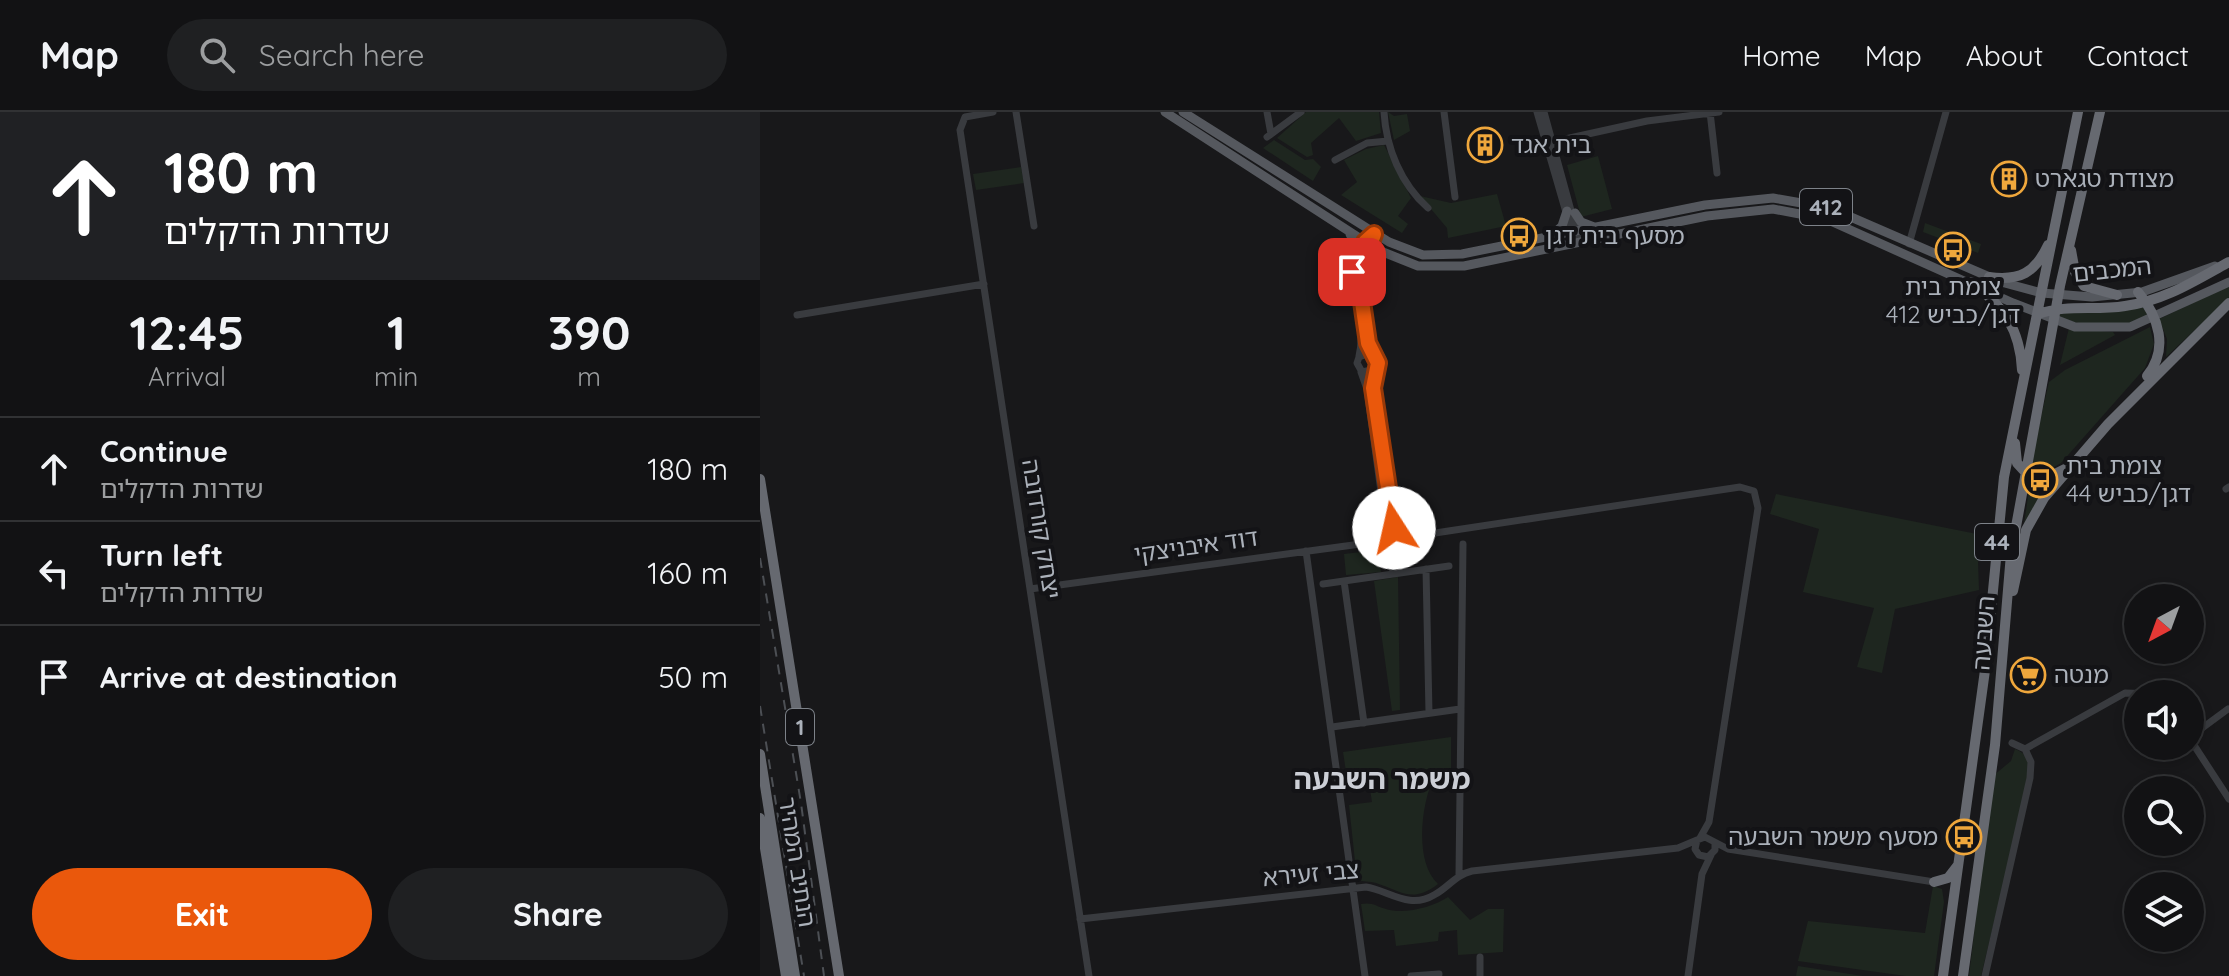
<!DOCTYPE html>
<html lang="en">
<head>
<meta charset="utf-8">
<style>
  body { margin:0; font-family:Quicksand,"Noto Sans Hebrew",sans-serif; background:#1f2022; color:#f1f3f6; height:100vh; display:flex; flex-direction:column; font-size:30px; white-space:nowrap }
  * { box-sizing:border-box; margin:0 }
  p { font-size:26px; color:#9c9ea0 }
  .icon { flex:none; width:44px; height:44px; fill:none; stroke:currentColor; stroke-width:2; stroke-linecap:round; stroke-linejoin:round }
  .map { position:relative; flex:1; overflow:hidden }
  .drawer { display:flex; flex-direction:column; background:#121214; width:760px }
  .drawer>* { flex:none }
  .banner { background:#202124; color:#fff; overflow:hidden }
  .needle { width:52px; rotate:221deg }
  .controls { position:absolute; left:1364px; top:472px; display:grid; gap:16px }
  .controls a { display:grid; place-items:center; width:80px; height:80px; border-radius:50%; background:#121214; box-shadow:0 4px 12px #0003,0 0 0 2px #313234; font-size:40px }
  .pin { position:absolute; display:grid; place-items:center; width:68px; height:68px; color:#fff; margin:-34px; border-radius:16px; box-shadow:0 4px 12px #0006 }
  .me { position:absolute; width:88px; margin:-44px; rotate:350deg; stroke-linejoin:round; filter:drop-shadow(0 0 6px #0008) }
  .turn { display:flex; align-items:center; gap:28px; height:168px; padding:0 32px; font-size:36px }
  .turn .icon { width:104px; height:104px; stroke-width:2.5 }
  .turn b { display:block; font-size:56px; line-height:68px }
  .eta { display:flex; justify-content:space-evenly; align-items:center; height:136px; text-align:center }
  .eta b { font-size:48px; font-weight:800; line-height:56px }
  .button { display:flex; gap:16px; margin-top:auto; padding:16px 32px }
  .button a { flex:1; height:92px; border-radius:48px; background:#ea580c; color:#fff; font-size:32px; font-weight:800; line-height:92px; text-align:center }
  .button a+a { background:#1f2022; color:#f1f3f6 }
  ul { padding:0; list-style:none }
  li { display:flex; align-items:center; gap:24px; height:104px; padding:0 32px; border-top:2px solid #313234 }
  li div { flex:1 }
  li b { display:block; font-size:30px }
  li em { font-style:normal }
  header { display:flex; align-items:center; gap:48px; box-sizing:border-box; height:112px; padding:0 40px; background:#121214; border-bottom:2px solid #313234 }
  header strong { font-size:38px }
  nav { display:flex; gap:44px; margin-inline-start:auto; font-size:28px }
  .search { width:560px; height:72px; background:#1f2022; display:flex; align-items:center; gap:20px; box-sizing:border-box; padding:0 28px; border-radius:44px; color:#9c9ea0; font-size:30px }
  main { display:flex; flex:1; min-height:0 }
  .map>svg:first-child { display:block }
  .green { fill:#1e261f }
  .lines { fill:none; stroke-linecap:round; stroke-linejoin:round }
  .minor { stroke:#393b3f; stroke-width:7 }
  .major { stroke:#55585e; stroke-width:9 }
  .highway { stroke:#666970; stroke-width:10 }
  .rail { stroke:#4c4f54; stroke-width:2; stroke-dasharray:10 8; stroke-linecap:butt }
  .route-casing { stroke:#983908; stroke-width:20 }
  .route { stroke:#ea580c; stroke-width:14 }
  .labels { text-anchor:middle; stroke-width:8; stroke-linejoin:round; paint-order:stroke }
  .shield { fill:#131316; stroke:#7d8289; stroke-width:2 }
  .shield-label { font-size:22px; font-weight:bold; fill:#abb1ba }
  .poi-label { font-size:24px; fill:#abb1ba; stroke:#131316; text-anchor:start }
  .street-label { font-size:24px; fill:#abb1ba; stroke:#131316 }
  .quarter-label { font-size:28px; font-weight:bold; fill:#cccfd6; stroke:#131316 }
</style>
</head>
<body>
<header>
<strong>Map</strong>
<div class="search"><svg class="icon" aria-label="search" viewBox="0 0 24 24"><circle cx="10" cy="10" r="6"/><path d="M15 15l6 6"/></svg>Search here</div>
<nav><a>Home</a><a>Map</a><a>About</a><a>Contact</a></nav>
</header>
<main>
<section class="drawer">
<div class="banner">
<div class="turn"><svg class="icon" aria-label="ahead" viewBox="0 0 24 24"><path d="M12 20V5M6 11l6-6 6 6"/></svg><div><b>180 m</b>שדרות הדקלים</div></div>
</div>
<div class="eta">
<div><b>12:45</b><p>Arrival</p></div>
<div><b>1</b><p>min</p></div>
<div><b>390</b><p>m</p></div>
</div>
<ul>
<li><svg class="icon" aria-label="ahead" viewBox="0 0 24 24"><path d="M12 20V5M6 11l6-6 6 6"/></svg><div><b>Continue</b><p>שדרות הדקלים</p></div><em>180 m</em></li>
<li><svg class="icon" aria-label="left" viewBox="0 0 24 24"><path d="M17 20v-9H6M10 6l-5 5 5 5"/></svg><div><b>Turn left</b><p>שדרות הדקלים</p></div><em>160 m</em></li>
<li><svg class="icon" aria-label="arrive" viewBox="0 0 24 24"><path d="M6 21V4h12l-3 4 3 4H6"/></svg><div><b>Arrive at destination</b></div><em>50 m</em></li>
</ul>
<div class="button"><a>Exit</a><a>Share</a></div>
</section>
<div class="map">
<svg width="1469" height="864" viewBox="0 0 1469 864">
  <rect width="100%" height="100%" fill="#18181a"/>
  <path class="green" d="M546,0H619L621,21L596,29L579,6L551,31L553,43L547,45L517,26Z
    M628,0L634,4L647,2L650,19L634,28Z
    M514,28L545,48L553,47L561,55L553,69L503,36Z
    M624,33L651,86L638,104L648,112L642,121L581,83L597,70L584,48L606,37Z
    M838,44L852,97L821,105L807,53Z
    M261,55L264,71L216,78L213,62Z
    M737,82L746,114L688,126L687,116L660,84L691,91Z
    M1165,111L1221,132L1218,141L1163,120Z
    M1469,174V186L1406,245L1407,227L1399,207Z
    M1385,192L1391,205C1360,220 1327,214 1296,206L1298,198Z
    M1390,215L1394,232L1385,256L1301,351L1287,359L1269,357L1289,270L1305,258Z
    M1309,216L1353,220L1355,223L1300,253Z
    M1289,370L1264,412L1270,371Z
    M1016,382L1217,422L1219,478L1135,497L1122,561L1097,555L1114,496L1043,480L1059,417L1010,402Z
    M618,438L621,460L586,463L584,442Z
    M638,465L640,598L632,599L614,469Z
    M691,625V664L674,665C661,692 654,750 678,772C652,792 641,779 616,771C610,769 603,770 597,768L589,693L612,690L608,665L587,666L583,640Z
    M1255,637C1269,642 1269,652 1269,666L1221,864H1209L1233,664L1251,649Z
    M1173,774L1182,777L1184,790L1174,864H1146L1038,849L1048,809L1165,821Z
    M688,785L710,808L728,797H744L743,840L698,843L697,818L679,820L678,829L636,834L634,818L605,819L601,792C613,790 615,794 626,797C644,803 673,795 688,785Z
    M1038,854L1103,864H1036Z"/>
  <g class="lines">
    <path class="minor" d="M233,0L205,5L200,18L329,864
      M256,0L274,114
      M507,0L511,22
      M624,0C626,36 641,72 668,96
      M684,0L695,85
      M777,0L812,121L818,130
      M784,0L818,124
      M950,0L957,61
      M507,25L541,0
      M787,31L887,9L959,0
      M575,48L607,31L628,29
      M1149,132L1186,0
      M607,143C594,169 600,217 613,242
      M37,203L224,172
      M599,244C610,199 571,162 614,122
      M616,257L602,260L597,251L599,245L610,241L618,247C619,257 613,266 613,276L631,408L637,421
      M601,260L607,277L625,409L622,424
      M1466,377L1469,375
      M621 429a10 10 0 1 1 20 0a10 10 0 1 1-20 0Z
      M638,422L662,423L980,375L994,379L998,396L949,710L940,726
      M546,439L605,864
      M631,440L633,462
      M666,457L669,601
      M584,469L604,611
      M563,472L689,454
      M270,477L608,431L621,425
      M572,615L700,597
      M1430,625L1468,597
      M1430,627L1469,687
      M1265,637L1365,581L1395,582
      M955,732V738L948,745L939,743L935,737L937,728L945,725L968,737L1174,770
      M699,763L703,432
      M320,807L606,775C628,778 649,798 674,783C689,775 695,763 712,759L918,736L937,728
      M651,864L679,862
      M720,864V845
      M928,864L942,762L951,743
      M1225,864L1270,666L1271,650L1265,637L1252,631"/>
    <path class="major" d="M405,0L618,138L658,154H704L947,104L1013,97L1066,107L1253,191L1315,215H1370L1469,170
      M423,0L629,130L663,143L702,142L945,93L1013,86L1070,96L1241,170L1282,181L1332,185L1382,180L1455,154
      M815,101L821,110L834,115
      M590,122L597,135L598,146
      M793,122L802,114L807,99
      M605,147L613,141L623,142"/>
    <path class="highway" d="M1311,138L1315,160L1324,174L1357,183
      M1229,165C1260,169 1275,161 1288,133
      M1212,170C1244,195 1260,217 1262,258
      M1378,180C1399,205 1409,237 1387,264
      M1278,202C1307,192 1335,199 1365,194C1404,189 1436,168 1469,150
      M1255,331L1257,351L1269,364L1289,365L1305,357
      M0,367L79,864
      M1253,479L1266,418L1284,386L1348,312L1469,191
      M0,642L35,864
      M0,706L26,864
      M1174,770L1188,766L1198,753
      M1183,864L1226,551L1244,365L1318,0
      M1203,864L1235,633L1251,442L1300,174L1340,0"/>
    <path class="rail" d="M0,446L41,691L64,864
      M0,594L44,864"/>
  </g>
  <g class="lines">
    <g class="route-casing">
      <path id="route" d="M592,160L605,130L614,122L601,158L600,176L608,231L618,251L613,276L634,416"/>
    </g>
    <use href="#route" class="route"/>
  </g>
  <defs>
    <g id="building-ring" transform="scale(1.8)"><circle r="9.5" fill="#131316" stroke="#efa73c" stroke-width="1.5"/><path d="M-4-6H4V6H1V3H-1V6H-4ZM-2.5-4.3h1.7v1.8h-1.7ZM.8-4.3h1.7v1.8H.8ZM-2.5-1h1.7V.8h-1.7ZM.8-1h1.7V.8H.8Z" fill="#efa73c"/></g>
    <g id="bus-ring" transform="scale(1.8)"><circle r="9.5" fill="#131316" stroke="#efa73c" stroke-width="1.5"/><path d="M-5-6H5V4H4V6H2V4H-2V6H-4V4H-5ZM-3.5-4V0h7V-4ZM-3.5 1.2v1.5H-2V1.2ZM2 1.2v1.5H3.5V1.2Z" fill="#efa73c"/></g>
    <g id="supermarket-ring" transform="scale(1.8)"><circle r="9.5" fill="#131316" stroke="#efa73c" stroke-width="1.5"/><path d="M-6-5.5h2.5l.6 2H6L4.5 2H-2.5L-4.4-4H-6ZM-1.5 3.2a1.3 1.3 0 1 0 .1 0ZM3 3.2a1.3 1.3 0 1 0 .1 0Z" fill="#efa73c"/></g>
  </defs>
  <g fill-rule="evenodd">
    <use href="#building-ring" x="725" y="33"/>
    <use href="#building-ring" x="1249" y="67"/>
    <use href="#bus-ring" x="759" y="124"/>
    <use href="#bus-ring" x="1193" y="138"/>
    <use href="#bus-ring" x="1280" y="368"/>
    <use href="#supermarket-ring" x="1268" y="563"/>
    <use href="#bus-ring" x="1204" y="725"/>
  </g>
  <g class="labels">
    <g class="shield">
      <rect x="1040" y="77" width="52" height="36" rx="6"/>
      <rect x="1215" y="412" width="44" height="36" rx="6"/>
      <rect x="26" y="597" width="28" height="36" rx="6"/>
    </g>
    <g class="shield-label">
      <text x="1066" y="103">412</text>
      <text x="1237" y="438">44</text>
      <text x="40" y="623">1</text>
    </g>
    <g class="poi-label">
      <text x="751" y="41">בית אגד</text>
      <text x="1275" y="75">מצודת טגארט</text>
      <text x="785" y="132">מסעף בית דגן</text>
      <text x="1193" y="183" text-anchor="middle">צומת בית<tspan x="1193" dy="28">דגן/כביש 412</tspan></text>
      <text x="1306" y="362">צומת בית<tspan x="1306" dy="28">דגן/כביש 44</tspan></text>
      <text x="1294" y="571">מנטה</text>
      <text x="1178" y="733" text-anchor="end">מסעף משמר השבעה</text>
    </g>
    <g class="street-label">
      <text transform="translate(1352 158) rotate(-6)" y="8">המכבים</text>
      <text transform="translate(281 417) rotate(81)" y="8">יצחק קורדובה</text>
      <text transform="translate(436 434) rotate(-8)" y="8">דוד איבניצקי</text>
      <text transform="translate(1224 521) rotate(-86)" y="8">השבעה</text>
      <text transform="translate(37 750) rotate(81)" y="8">הנתיב המהיר</text>
      <text transform="translate(551 762) rotate(-5)" y="8">צבי זעירא</text>
    </g>
    <g class="quarter-label">
      <text x="622" y="677">משמר השבעה</text>
    </g>
  </g>
</svg>
<div class="controls">
<a><svg class="needle" viewBox="-14 -14 28 28"><path d="M0-13l5 13h-10z" fill="#e53935"/><path d="M0 13l5-13h-10z" fill="#9c9ea0"/></svg></a>
<a><svg class="icon" aria-label="sound" viewBox="0 0 24 24"><path d="M4 9h4l5-4v14l-5-4H4zM17 9q2 3 0 6"/></svg></a>
<a><svg class="icon" aria-label="search" viewBox="0 0 24 24"><circle cx="10" cy="10" r="6"/><path d="M15 15l6 6"/></svg></a>
<a><svg class="icon" aria-label="layers" viewBox="0 0 24 24"><path d="M12 4l9 5-9 5-9-5zM3 14l9 5 9-5"/></svg></a>
</div>
<div class="pin" style="left:592px;top:160px;background:#d93025"><svg class="icon" aria-label="arrive" viewBox="0 0 24 24"><path d="M6 21V4h12l-3 4 3 4H6"/></svg></div>
<svg class="me" style="left:634px;top:416px" viewBox="-20 -20 40 40"><circle r="19" fill="#fff"/><path d="M0-13L10 11 0 6-10 11z" fill="#ea580c"/></svg>
</div>
</main>
</body>
</html>
